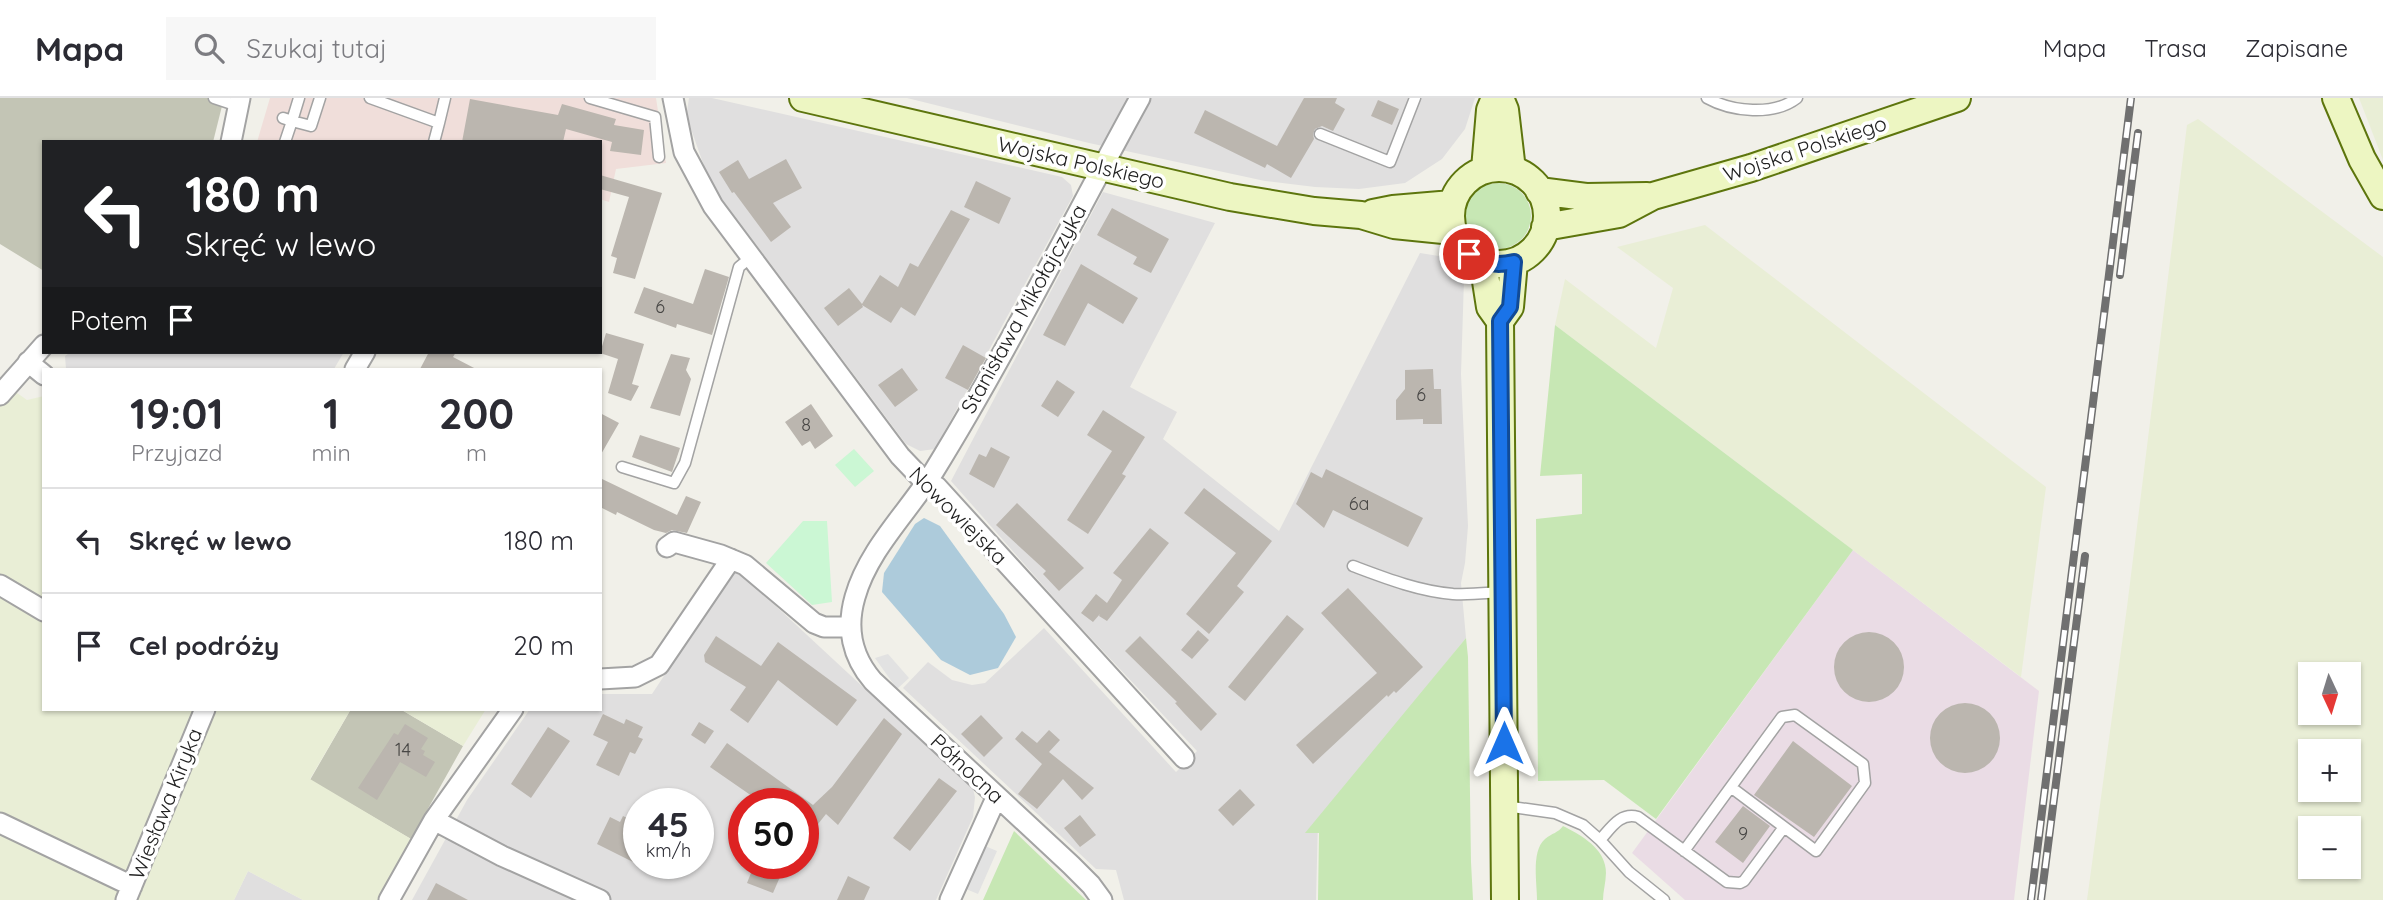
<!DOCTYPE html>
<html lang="pl">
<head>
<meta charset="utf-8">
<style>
  body { margin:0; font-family:Quicksand,sans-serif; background:#f7f7f7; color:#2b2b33; height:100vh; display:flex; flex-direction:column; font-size:26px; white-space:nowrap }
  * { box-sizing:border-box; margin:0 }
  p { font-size:23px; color:#7c7c81 }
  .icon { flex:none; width:38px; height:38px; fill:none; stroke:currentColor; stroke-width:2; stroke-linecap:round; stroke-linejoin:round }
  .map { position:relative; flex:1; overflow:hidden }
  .sheet { position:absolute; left:42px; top:270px; width:560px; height:343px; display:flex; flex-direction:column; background:#fff; border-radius:0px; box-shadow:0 2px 5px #0004 }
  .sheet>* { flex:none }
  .banner { position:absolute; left:42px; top:42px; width:560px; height:214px; border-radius:0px; box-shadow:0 2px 5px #0004; background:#202124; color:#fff; overflow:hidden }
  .needle { width:46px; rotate:176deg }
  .fabs { position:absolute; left:2298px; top:564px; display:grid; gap:14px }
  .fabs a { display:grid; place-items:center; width:63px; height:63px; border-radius:0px; background:#fff; box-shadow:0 2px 5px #0004; font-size:35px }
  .speed { position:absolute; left:623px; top:690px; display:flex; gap:14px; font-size:35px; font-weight:700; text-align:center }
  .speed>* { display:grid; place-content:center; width:91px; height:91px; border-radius:50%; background:#fff; box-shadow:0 2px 5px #0004; line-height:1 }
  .speed small { font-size:18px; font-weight:400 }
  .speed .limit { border:10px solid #d22; background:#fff; color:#111 }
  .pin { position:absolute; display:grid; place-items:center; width:60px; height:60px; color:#fff; margin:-30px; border:4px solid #fff; border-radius:50%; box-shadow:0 2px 7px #0007 }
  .me { position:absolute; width:77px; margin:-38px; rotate:0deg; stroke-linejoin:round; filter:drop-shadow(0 0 5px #0008) }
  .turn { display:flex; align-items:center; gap:24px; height:147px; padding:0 28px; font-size:32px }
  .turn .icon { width:91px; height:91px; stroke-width:2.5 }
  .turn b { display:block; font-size:49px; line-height:60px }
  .then { display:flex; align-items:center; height:66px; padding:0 28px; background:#0003; gap:14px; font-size:26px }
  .eta { display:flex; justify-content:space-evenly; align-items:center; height:119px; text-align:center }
  .eta b { font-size:42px; font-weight:800; line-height:49px }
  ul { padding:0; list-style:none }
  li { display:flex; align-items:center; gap:21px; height:105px; padding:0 28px; border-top:2px solid #e1e1e2 }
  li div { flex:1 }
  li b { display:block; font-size:26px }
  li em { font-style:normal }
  header { display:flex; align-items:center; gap:42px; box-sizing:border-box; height:98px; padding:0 35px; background:#fff; border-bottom:2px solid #e1e1e2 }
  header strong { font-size:33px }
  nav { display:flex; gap:38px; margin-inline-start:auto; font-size:24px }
  .search { width:490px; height:63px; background:#f7f7f7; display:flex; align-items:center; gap:18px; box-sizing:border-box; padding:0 24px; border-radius:0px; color:#7c7c81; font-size:26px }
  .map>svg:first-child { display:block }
  .residential { fill:#e0dfdf; fill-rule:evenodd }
  .commercial { fill:#f0deda }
  .industrial { fill:#eadce5 }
  .construction { fill:#c3c5b5 }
  .farmland { fill:#e9eed6; fill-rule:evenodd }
  .grass { fill:#c7e7b4 }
  .park { fill:#cbf7d4 }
  .parking { fill:#e2e2e2 }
  .water { fill:#adcbdb }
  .building { fill:#bbb6af }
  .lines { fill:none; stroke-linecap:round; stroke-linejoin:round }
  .lane-casing { stroke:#a3a3a3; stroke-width:13 }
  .street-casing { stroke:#a3a3a3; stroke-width:23 }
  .secondary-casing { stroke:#5d750d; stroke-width:30 }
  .lane { stroke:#fff; stroke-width:10 }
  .street { stroke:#fff; stroke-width:19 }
  .secondary { stroke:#edf6c2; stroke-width:26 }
  .rail-casing { stroke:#707070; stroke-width:8 }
  .rail { stroke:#fff; stroke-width:5; stroke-dasharray:16; stroke-linecap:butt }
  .route-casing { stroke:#114b97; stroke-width:18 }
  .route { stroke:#1a73e8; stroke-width:12 }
  .labels { text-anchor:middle; stroke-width:7; stroke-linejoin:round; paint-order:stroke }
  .number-label { font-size:18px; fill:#484745 }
  .street-label { font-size:21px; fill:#222; stroke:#fff }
</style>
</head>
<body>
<header>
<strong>Mapa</strong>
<div class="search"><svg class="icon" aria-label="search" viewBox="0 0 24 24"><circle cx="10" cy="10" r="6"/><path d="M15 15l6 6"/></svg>Szukaj tutaj</div>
<nav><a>Mapa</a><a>Trasa</a><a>Zapisane</a></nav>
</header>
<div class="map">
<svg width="2383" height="802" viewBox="0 0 2383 802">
  <rect width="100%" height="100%" fill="#f1f0e9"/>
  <path class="residential" d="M689,0H712L1062,79L1071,87L1073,98L935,351L920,353L906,346L710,85L691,31L687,14Z
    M907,0H1475L1465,31L1442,61L1405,85L1359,91L1315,89L1265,83L1089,45Z
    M1103,94L1215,125L1130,289L1177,314L1163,341L1279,433L1420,155L1445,159L1464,181L1461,276L1468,428L1465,465L1461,485L1466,540L1318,723L1316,802H1124L1116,772L1096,771L903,590L928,564L952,582L972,587L985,585L1044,530L1176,674L1197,653L1071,519L951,383Z
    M71,254H344L334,271H66L65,258Z
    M737,472L973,691L975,699L973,719L936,802H412L467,702L530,611H600V596H652L730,478ZM639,705H698V765H639ZM744,705H803V765H744Z
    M248,773L303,802H234Z"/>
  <path class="commercial" d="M270,0H656L666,65L616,71L609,104L600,101V44H257Z"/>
  <path class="industrial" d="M1853,452L2039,593L2014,802H1685L1632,755Z"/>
  <path class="construction" d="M0,0H224L213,44H44V173L0,146Z
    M351,611H400L463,648L411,741L310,682Z"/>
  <path class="farmland" d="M2359,0H2383V62Z
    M2198,21L2383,159V802H2087L2127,509L2187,27ZM2310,576H2348V614H2310ZM2310,653H2348V691H2310ZM2310,730H2348V768H2310Z
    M1705,127L2046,389L2021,579L1555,227L1565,181L1656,250L1673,190L1617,149Z
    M0,283L27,302L44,298V611H351L310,681L411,741L379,802H303L248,773L234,802H0Z
    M400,611H486L463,648Z"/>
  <path class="grass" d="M1465 118a33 33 0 1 1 66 0a33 33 0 1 1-66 0Z
    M1555,227L1853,452L1656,721L1604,682L1538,683L1536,421L1582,416V376L1540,378Z
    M1466,540L1468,559L1471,764L1473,802H1318L1319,735H1305Z
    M1563,728C1579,736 1601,748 1605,767C1608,778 1603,791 1603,802H1537C1537,785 1531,753 1545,741C1552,735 1558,735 1563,728Z
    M1014,733L1086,802H983Z"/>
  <path class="park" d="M854,351L874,373L855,389L835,367Z
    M803,423H827L832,504L812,507L766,465Z"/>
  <path class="parking" d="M888,556L909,580L897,591L875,560Z
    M985,748L997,753L978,796L966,791Z"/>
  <path class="water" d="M924,420L940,428L1004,516L1016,539L998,570L970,577L941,562L882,494L884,475L915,426Z"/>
  <path class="building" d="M1304,0H1337L1335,5L1345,11L1333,33L1322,28L1315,31L1313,36L1314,41L1291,80L1267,66L1265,70L1257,66L1194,35L1205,12L1277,48Z
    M470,1L558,17L562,6L616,21L614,27L644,32L641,57L610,53L612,44L566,31L563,44H462Z
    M1378,2L1399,11L1392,27L1371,18Z
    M786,61L802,90L773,105L791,129L771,144L734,94L732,95L719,74L738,62L749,81Z
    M600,77L662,95L635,181L613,175L617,160L611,158L629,99L600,91Z
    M976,83L1011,100L999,126L964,109Z
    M1112,110L1169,141L1151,175L1133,166L1137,159L1097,137Z
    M951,112L970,121L915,218L901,209L891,225L862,207L863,209L838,228L824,210L849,190L862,206L880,177L898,189L910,165L918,169Z
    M1081,166L1138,200L1123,226L1088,205L1065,248L1043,237Z
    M705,171L729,179L712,237L677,226L676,230L634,215L644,189L693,206Z
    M606,235L644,246L632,286L639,288L631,303L608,295L618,261L600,255Z
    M963,247L986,260L968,292L945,280Z
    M429,254H456L453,259L476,271H420Z
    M671,256L690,260L686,272L691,281L680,318L650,310Z
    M902,270L918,292L895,309L878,287Z
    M1433,271L1434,291H1441L1442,326H1423V321L1396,322V302L1405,291V272Z
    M1057,282L1075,294L1058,319L1041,308Z
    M811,306L833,338L815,351L810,343L802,348L785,324Z
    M1103,312L1145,339L1122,376L1126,378L1088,436L1067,422L1112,353L1087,337Z
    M600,315L619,325L600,358Z
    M640,337L680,350L672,374L632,359Z
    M991,349L1010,359L994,390L969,376L979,356L986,359Z
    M1326,371L1423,420L1408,449L1333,412L1324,430L1296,406L1311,374L1322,380Z
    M600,380L677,417L686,398L701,404L687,435L672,432L666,435L654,432L617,414L616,417L600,409Z
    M1204,390L1272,443L1237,488L1244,494L1209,536L1186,516L1236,455L1184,415Z
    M1017,405L1084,470L1059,493L1043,476L1046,473L996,427Z
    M1150,430L1169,445L1107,523L1099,518L1100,516L1093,524L1081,515L1096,496L1107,505L1122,482L1113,475Z
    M1348,490L1423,569L1396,595L1394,593L1388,599L1387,597L1313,666L1296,647L1377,575L1321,515Z
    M1287,517L1304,531L1245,603L1228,589Z
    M1198,532L1209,542L1192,561L1181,552Z
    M1834 569a35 35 0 1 1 70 0a35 35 0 1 1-70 0Z
    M716,538L761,568L778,544L857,602L837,628L778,582L748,625L730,612L746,589L705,564L704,557Z
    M1140,538L1217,616L1201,633L1183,614L1175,605L1177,604L1125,553Z
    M1930 640a35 35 0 1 1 70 0a35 35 0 1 1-70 0Z
    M603,616L624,626L626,621L643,629L638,639L643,641L635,656L630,654L619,678L596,667L608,644L593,637Z
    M981,617L1003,640L984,659L961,636Z
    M884,620L902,636L838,727L826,716L803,745V705H762L710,669L727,645L813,707L832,689Z
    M699,624L714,633L705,646L691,637Z
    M405,626L428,640L421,651L425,653L423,657L435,664L426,679L400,664L377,702L358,690L394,635L398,637Z
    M548,629L570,643L531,700L511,686Z
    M1049,632L1060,642L1049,654L1094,690L1082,702L1063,681L1037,711L1018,696L1042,666L1015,641L1022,633L1037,645Z
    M1793,643L1852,688L1814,739L1754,697Z
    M939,680L957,693L910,753L893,740Z
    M1240,691L1255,707L1233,728L1218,712Z
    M1743,708L1770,728L1743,765L1715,744Z
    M1080,717L1096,737L1080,749L1064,730Z
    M623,718L639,726V753L633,764L597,746L610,719L620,724Z
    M755,765H771L783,772L773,795L747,785Z
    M848,778L870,789L864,802H837Z
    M436,785L468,802H427Z"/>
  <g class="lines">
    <g class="lane-casing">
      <path id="lane" d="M214,0L238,8
        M299,0L292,23L311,28L320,0
        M370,0L439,25L445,0
        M590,0L655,19L659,59
        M1707,0C1732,14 1774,18 1797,0
        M283,20L292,23L285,44
        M1320,36L1390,64L1415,0
        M434,44L439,25
        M622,369L674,385L685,365L739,169L750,160
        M1353,468C1385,480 1418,493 1453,496C1469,497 1486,495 1502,494
        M1732,690L1784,729
        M1505,708L1555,715L1583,727L1600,742L1629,774L1664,802
        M1600,742C1611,730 1620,714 1638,719L1727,784L1740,785L1744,783L1784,729L1816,753L1865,685L1863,666L1795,617L1782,619L1684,753"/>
    </g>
    <g class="street-casing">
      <path id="street" d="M673,0L684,54L713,108L900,358L920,379L937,389L1184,660
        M231,44L240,0
        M28,264L44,277
        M355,271L365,254
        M0,297L44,247
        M667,449L674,444L721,457L745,467L814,525L824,529H850
        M0,487L44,513
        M600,581L635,579L659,567L731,461
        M434,722L502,758L600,802
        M0,725L132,788
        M126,802L205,611
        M389,802L434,722L513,611
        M950,802L996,700
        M1102,802L1091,787L1071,767L873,583C852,559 846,530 855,499C868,452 908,414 934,373C1008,253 1072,123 1140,0"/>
    </g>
    <g class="secondary-casing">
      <path id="secondary" d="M803,0L1230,99L1314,113L1361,117L1394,127L1453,133
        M1500,0L1505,12L1512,72
        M2336,0L2362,61L2383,98
        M1451 118a48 48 0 1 1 96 0a48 48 0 1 1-96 0Z
        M1485,71L1490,12L1495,0
        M1539,93L1586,99L1647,98
        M1373,115L1393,111L1452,106
        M1545,129L1619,116L1653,98L1751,70L1957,0
        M1483,164L1490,209L1500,223L1505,802
        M1500,223L1510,209L1514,164"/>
    </g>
    <use href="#lane" class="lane"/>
    <use href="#street" class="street"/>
    <use href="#secondary" class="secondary"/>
    <g class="rail-casing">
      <path id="rail" d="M2120,177L2138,35
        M2031,802L2131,0
        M2041,802L2085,458"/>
    </g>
    <use href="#rail" class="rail"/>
  </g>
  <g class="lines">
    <g class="route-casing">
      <path id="route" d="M1469,156C1484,166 1497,168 1514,164L1510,209L1500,223L1504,645"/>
    </g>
    <use href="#route" class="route"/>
  </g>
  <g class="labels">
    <g class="number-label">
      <text x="660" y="215">6</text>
      <text x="1421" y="303">6</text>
      <text x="806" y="333">8</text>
      <text x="1359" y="412">6a</text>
      <text x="403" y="658">14</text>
      <text x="1743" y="742">9</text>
    </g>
    <g class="street-label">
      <text transform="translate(1805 51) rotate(-18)" y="7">Wojska Polskiego</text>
      <text transform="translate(1081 65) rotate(13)" y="7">Wojska Polskiego</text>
      <text transform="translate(1024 211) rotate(-61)" y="7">Stanisława Mikołajczyka</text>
      <text transform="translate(958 418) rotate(45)" y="7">Nowowiejska</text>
      <text transform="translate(967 671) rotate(43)" y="7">Północna</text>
      <text transform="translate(166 706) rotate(-68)" y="7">Wiesława Kiryka</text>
    </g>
  </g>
</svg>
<div class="fabs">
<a><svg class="needle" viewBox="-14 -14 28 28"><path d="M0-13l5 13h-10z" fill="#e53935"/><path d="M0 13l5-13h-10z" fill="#7c7c81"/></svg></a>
<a>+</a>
<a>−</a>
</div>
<div class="speed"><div>45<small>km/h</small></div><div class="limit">50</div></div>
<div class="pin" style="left:1469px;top:156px;background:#d93025"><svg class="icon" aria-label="arrive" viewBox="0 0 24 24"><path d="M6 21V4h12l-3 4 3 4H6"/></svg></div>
<svg class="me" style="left:1504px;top:645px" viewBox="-20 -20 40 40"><path d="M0-17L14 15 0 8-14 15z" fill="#1a73e8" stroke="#fff" stroke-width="4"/></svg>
<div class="banner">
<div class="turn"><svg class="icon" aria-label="left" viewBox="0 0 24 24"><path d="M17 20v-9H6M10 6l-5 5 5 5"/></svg><div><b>180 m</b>Skręć w lewo</div></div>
<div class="then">Potem<svg class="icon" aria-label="arrive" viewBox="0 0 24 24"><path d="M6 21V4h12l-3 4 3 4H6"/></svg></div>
</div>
<section class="sheet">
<div class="eta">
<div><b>19:01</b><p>Przyjazd</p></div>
<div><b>1</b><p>min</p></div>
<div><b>200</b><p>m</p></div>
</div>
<ul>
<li><svg class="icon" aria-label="left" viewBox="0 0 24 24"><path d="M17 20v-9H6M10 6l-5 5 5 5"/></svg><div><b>Skręć w lewo</b></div><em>180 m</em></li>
<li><svg class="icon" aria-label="arrive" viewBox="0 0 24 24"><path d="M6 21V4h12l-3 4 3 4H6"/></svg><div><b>Cel podróży</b></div><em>20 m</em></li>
</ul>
</section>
</div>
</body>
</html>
